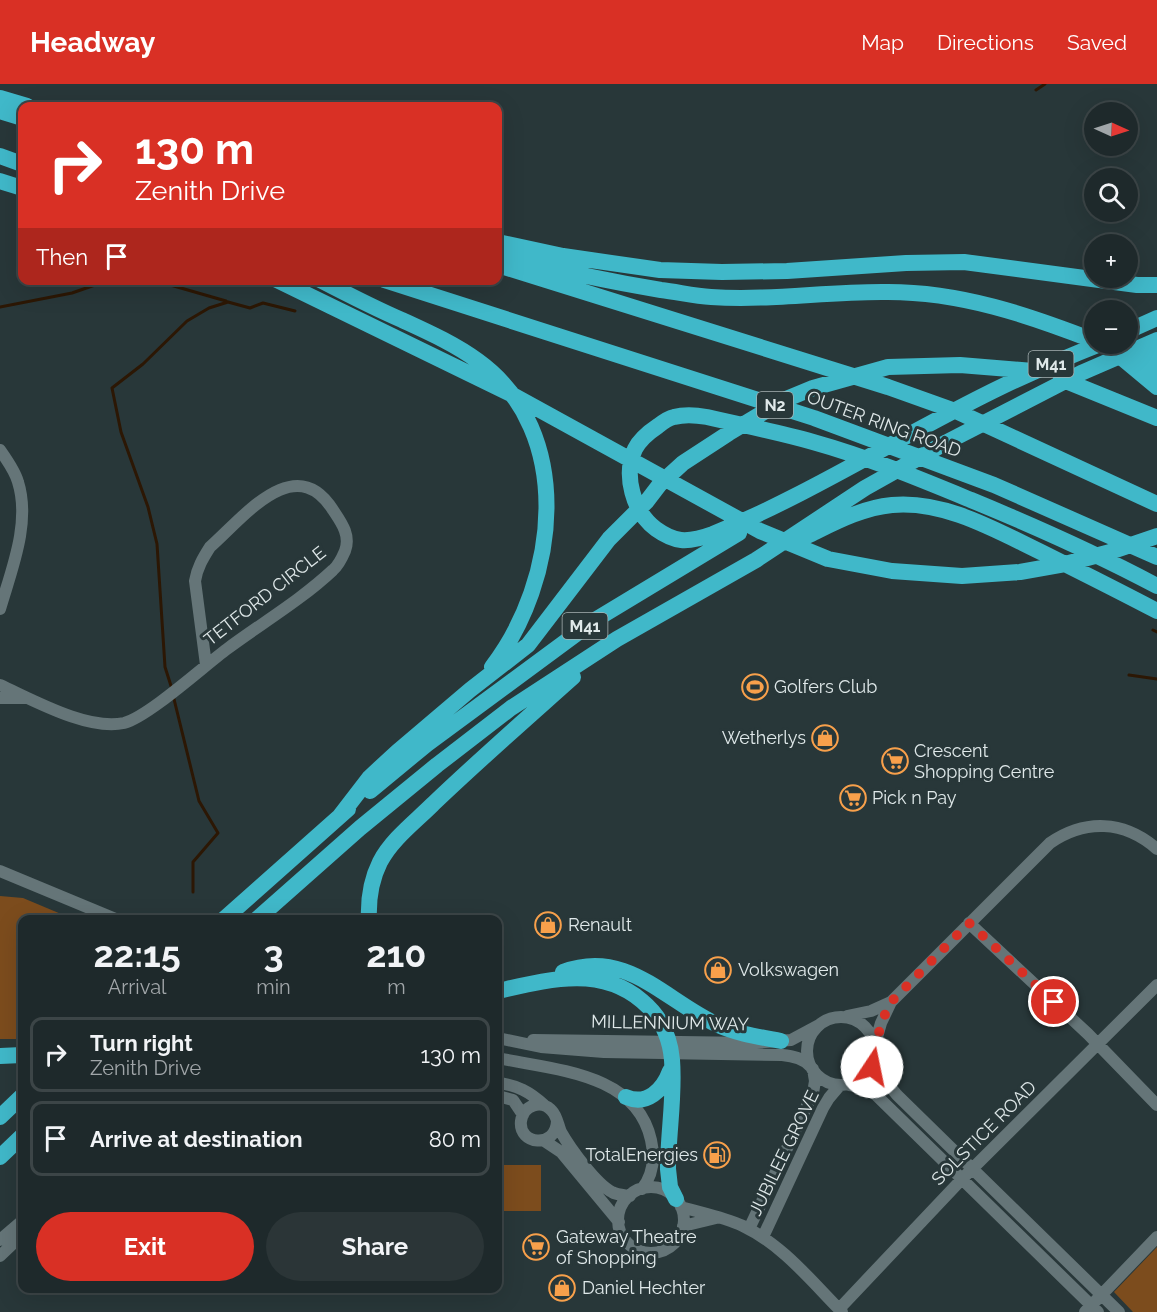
<!DOCTYPE html>
<html lang="en">
<head>
<meta charset="utf-8">
<style>
  body { margin:0; font-family:Raleway,sans-serif; background:#2b3537; color:#f1f3f6; height:100vh; display:flex; flex-direction:column; font-size:22px; white-space:nowrap }
  * { box-sizing:border-box; margin:0 }
  p { font-size:20px; color:#a1a6a9 }
  .icon { flex:none; width:33px; height:33px; fill:none; stroke:currentColor; stroke-width:2; stroke-linecap:round; stroke-linejoin:round }
  .map { position:relative; flex:1; overflow:hidden }
  .sheet { position:absolute; left:18px; top:831px; width:484px; height:378px; display:flex; flex-direction:column; background:#1e292b; border-radius:12px; box-shadow:0 6px 24px #0002,0 0 0 2px #3c4547 }
  .sheet>* { flex:none }
  .banner { position:absolute; left:18px; top:18px; width:484px; height:183px; border-radius:12px; box-shadow:0 6px 24px #0002,0 0 0 2px #3c4547; background:#d93025; color:#fff; overflow:hidden }
  .needle { width:39px; rotate:93deg }
  .controls { position:absolute; left:1084px; top:18px; display:grid; gap:12px }
  .controls a { display:grid; place-items:center; width:54px; height:54px; border-radius:50%; background:#1e292b; box-shadow:0 6px 24px #0002,0 0 0 2px #3c4547; font-size:30px }
  .pin { position:absolute; display:grid; place-items:center; width:51px; height:51px; color:#fff; margin:-26px; border:3px solid #fff; border-radius:50%; box-shadow:0 2px 6px #0007 }
  .me { position:absolute; width:66px; margin:-33px; rotate:11deg; stroke-linejoin:round; filter:drop-shadow(0 0 4px #0008) }
  .turn { display:flex; align-items:center; gap:21px; height:126px; padding:0 18px; font-size:27px }
  .turn .icon { width:78px; height:78px; stroke-width:2.5 }
  .turn b { display:block; font-size:42px; line-height:51px }
  .then { display:flex; align-items:center; height:57px; padding:0 18px; background:#0003; gap:12px; font-size:22px }
  .eta { display:flex; justify-content:space-evenly; align-items:center; height:102px; text-align:center }
  .eta b { font-size:36px; font-weight:700; line-height:42px }
  .button { display:flex; gap:12px; margin-top:auto; padding:12px 18px }
  .button a { flex:1; height:69px; border-radius:36px; background:#d93025; color:#fff; font-size:24px; font-weight:700; line-height:69px; text-align:center }
  .button a+a { background:#2b3537; color:#f1f3f6 }
  ul { padding:0; list-style:none }
  li { display:flex; align-items:center; gap:18px; height:75px; margin:0 12px 9px; padding:0 6px; border:3px solid #3c4547; border-radius:12px }
  li div { flex:1 }
  li b { display:block; font-size:22px }
  li em { font-style:normal }
  header { display:flex; align-items:center; gap:36px; box-sizing:border-box; height:84px; padding:0 30px; background:#d93025; color:#fff }
  header strong { font-size:28px }
  nav { display:flex; gap:33px; margin-inline-start:auto; font-size:21px }
  .map>svg:first-child { display:block }
  .green { fill:#7c4c1d }
  .lines { fill:none; stroke-linecap:round; stroke-linejoin:round }
  .stream { stroke:#2c1704; stroke-width:3 }
  .minor { stroke:#657578; stroke-width:12 }
  .highway { stroke:#40b8c9; stroke-width:16 }
  .route { stroke:#d93025; stroke-width:10; stroke-dasharray:0 18 }
  .labels { text-anchor:middle; stroke-width:6; stroke-linejoin:round; paint-order:stroke }
  .shield { fill:#283739; stroke:#a8b3b4; stroke-width:1.5 }
  .shield-label { font-size:16px; font-weight:bold; fill:#dfe8e9 }
  .street-label { font-size:18px; fill:#dfe8e9; stroke:#283739 }
  .poi-label { font-size:18px; fill:#dfe8e9; stroke:#283739; text-anchor:start }
</style>
</head>
<body>
<header>
<strong>Headway</strong>
<nav><a>Map</a><a>Directions</a><a>Saved</a></nav>
</header>
<div class="map">
<svg width="1157" height="1228" viewBox="0 0 1157 1228">
  <rect width="100%" height="100%" fill="#283739"/>
  <path class="green" d="M0,812L23,814L73,835L22,836V955H0Z
    M498,1081H541V1127H498Z
    M1157,1163V1228H1133L1114,1208Z"/>
  <g class="lines">
    <path class="stream" d="M1036,6L1045,0
      M153,196L226,217
      M0,223L72,209L95,201L149,196
      M1153,546L1157,548
      M1129,591L1157,595
      M172,605L165,583L157,460L148,423L121,348L112,304L143,280L187,237L209,224L228,218L250,224L263,219L295,227
      M173,611L199,717L218,749L193,778V808"/>
    <path class="minor" d="M0,366C7,376 15,387 18,398C31,439 11,487 0,525
      M0,601C33,616 88,647 124,639C148,633 204,582 227,565C262,539 301,516 333,486C339,481 342,474 345,467C351,451 341,438 333,426C295,366 243,434 210,463C203,474 197,484 195,497L206,581
      M0,614H23
      M0,787L118,836
      M969,839L1088,950L1157,1021
      M847,932L871,927L891,918
      M807 967a34 34 0 1 1 68 0a34 34 0 1 1-68 0Z
      M498,954L541,963L604,968L782,971C793,972 803,974 810,982
      M533,956L753,959L791,956L819,941
      M875,960L881,939L891,918L1050,759C1085,735 1124,736 1157,765
      M498,974C553,986 636,988 651,1056C655,1074 653,1091 642,1105
      M874,977L887,999L897,1011L1119,1228
      M498,999C517,1001 530,1008 544,1021
      M849,1001L863,1003L876,1011L1098,1228
      M498,1012L513,1016L523,1031
      M557,1037C556,1065 518,1061 521,1037C523,1021 542,1015 552,1027C557,1032 558,1041 561,1048C570,1064 596,1100 612,1108C617,1111 623,1111 630,1112
      M543,1056L561,1068L619,1138
      M618 1136a33 33 0 1 1 66 0a33 33 0 1 1-66 0Z
      M681,1123C702,1129 724,1133 743,1142C783,1161 812,1198 842,1228
      M683,1142L716,1134
      M749,1145L813,1009L815,997L813,985
      M763,1153L823,1024L829,1014L840,1001
      M0,1156L22,1137
      M0,1172L22,1151
      M839,1225L962,1095L1157,901
      M1085,1228L1157,1153"/>
    <path class="highway" d="M0,14L27,22
      M0,27L22,34
      M0,72L22,80
      M0,97L22,104
      M498,158L563,172L660,186L722,188L787,187L906,179L964,178L1137,201H1157
      M502,171C554,186 607,197 661,206C678,208 694,212 711,213C770,217 829,207 888,208C961,208 1028,231 1095,257
      M498,181L888,303L958,328L1157,420
      M277,196L509,309L760,447L828,475L892,487L962,492L1020,488L1065,480L1110,468L1157,452
      M320,196C347,210 374,224 402,236C428,248 455,260 478,277C576,348 558,497 492,583
      M384,196L814,334L994,401L1157,473
      M1128,247L1157,234
      M1100,260C1067,273 1035,287 1003,302C905,349 813,409 713,450C702,454 692,457 681,456C672,455 663,450 656,445C633,428 623,391 635,365C640,355 649,348 658,342C663,338 669,334 674,333C685,330 696,331 707,333C742,341 778,348 813,358C867,373 920,395 971,416C1034,442 1097,470 1157,502
      M1104,260L1157,285
      M1121,273L1157,303
      M1128,278L1157,270
      M1061,295L1157,334
      M807,452C834,439 861,424 892,421C945,416 997,447 1043,469C1081,488 1119,507 1157,527
      M370,707L427,660L595,536L739,449
      M340,732L370,693L397,668L470,606L528,561L609,455L647,417L660,400L683,379L729,349L784,316L813,304L888,283L960,281L1033,287
      M223,836L348,725
      M256,836L360,744L437,681L511,624L617,555L756,476L865,404L947,358L1081,289L1157,256
      M369,836C368,815 371,796 380,778C392,755 415,738 433,720C479,676 526,635 573,593
      M563,888C627,864 665,917 718,941C738,950 760,953 781,957
      M498,907C547,896 600,881 642,917C660,932 670,952 672,976C675,1012 668,1049 668,1085L670,1103L676,1115
      M0,972L22,971
      M626,1013C647,1022 663,1006 670,987
      M0,1033L22,1012
      M0,1073L22,1052"/>
  </g>
  <g class="lines">
    <path class="route" d="M872,983L881,939L891,918L969,839L1054,918"/>
  </g>
  <defs>
    <g id="stadium-ring" transform="scale(1.35)"><circle r="9.5" fill="#283739" stroke="#f8a04b" stroke-width="1.5"/><path d="M0-5a6.5 5 0 1 0 0 10a6.5 5 0 1 0 0-10ZM-3.5-1.8h7v3.6h-7Z" fill="#f8a04b"/></g>
    <g id="shop-ring" transform="scale(1.35)"><circle r="9.5" fill="#283739" stroke="#f8a04b" stroke-width="1.5"/><path d="M-5-2.5h2.3a2.7 3.5 0 0 1 5.4 0H5L5.5 6h-11ZM-1.5-2.5h3a1.5 2.3 0 0 0-3 0Z" fill="#f8a04b"/></g>
    <g id="supermarket-ring" transform="scale(1.35)"><circle r="9.5" fill="#283739" stroke="#f8a04b" stroke-width="1.5"/><path d="M-6-5.5h2.5l.6 2H6L4.5 2H-2.5L-4.4-4H-6ZM-1.5 3.2a1.3 1.3 0 1 0 .1 0ZM3 3.2a1.3 1.3 0 1 0 .1 0Z" fill="#f8a04b"/></g>
    <g id="fuel-ring" transform="scale(1.35)"><circle r="9.5" fill="#283739" stroke="#f8a04b" stroke-width="1.5"/><path d="M-5.5-6h7V0h2V4h1.3V-2.5L3-4.5l.8-.8L6-3V5H2.5V1h-1V6h-7ZM-4.2-4.7v3.2H.2V-4.7Z" fill="#f8a04b"/></g>
  </defs>
  <g fill-rule="evenodd">
    <use href="#stadium-ring" x="755" y="603"/>
    <use href="#shop-ring" x="825" y="654"/>
    <use href="#supermarket-ring" x="895" y="677"/>
    <use href="#supermarket-ring" x="853" y="714"/>
    <use href="#shop-ring" x="548" y="841"/>
    <use href="#shop-ring" x="718" y="886"/>
    <use href="#fuel-ring" x="717" y="1071"/>
    <use href="#supermarket-ring" x="536" y="1163"/>
    <use href="#shop-ring" x="562" y="1204"/>
  </g>
  <g class="labels">
    <g class="shield">
      <rect x="1028.5" y="267" width="45" height="26" rx="4.5"/>
      <rect x="757" y="308" width="36" height="26" rx="4.5"/>
      <rect x="562.5" y="529" width="45" height="26" rx="4.5"/>
    </g>
    <g class="shield-label">
      <text x="1051" y="286">M41</text>
      <text x="775" y="327">N2</text>
      <text x="585" y="548">M41</text>
    </g>
    <g class="street-label">
      <text transform="translate(884 340) rotate(20)" y="6">OUTER RING ROAD</text>
      <text transform="translate(265 512) rotate(-38)" y="6">TETFORD CIRCLE</text>
      <text transform="translate(670 939) rotate(1)" y="6">MILLENNIUM WAY</text>
      <text transform="translate(984 1049) rotate(-45)" y="6">SOLSTICE ROAD</text>
      <text transform="translate(784 1069) rotate(-64)" y="6">JUBILEE GROVE</text>
    </g>
    <g class="poi-label">
      <text x="774" y="609">Golfers Club</text>
      <text x="806" y="660" text-anchor="end">Wetherlys</text>
      <text x="914" y="673">Crescent<tspan x="914" dy="21">Shopping Centre</tspan></text>
      <text x="872" y="720">Pick n Pay</text>
      <text x="568" y="847">Renault</text>
      <text x="738" y="892">Volkswagen</text>
      <text x="698" y="1077" text-anchor="end">TotalEnergies</text>
      <text x="556" y="1159">Gateway Theatre<tspan x="556" dy="21">of Shopping</tspan></text>
      <text x="582" y="1210">Daniel Hechter</text>
    </g>
  </g>
</svg>
<div class="controls">
<a><svg class="needle" viewBox="-14 -14 28 28"><path d="M0-13l5 13h-10z" fill="#e53935"/><path d="M0 13l5-13h-10z" fill="#a1a6a9"/></svg></a>
<a><svg class="icon" aria-label="search" viewBox="0 0 24 24"><circle cx="10" cy="10" r="6"/><path d="M15 15l6 6"/></svg></a>
<a>+</a>
<a>−</a>
</div>
<div class="pin" style="left:1054px;top:918px;background:#d93025"><svg class="icon" aria-label="arrive" viewBox="0 0 24 24"><path d="M6 21V4h12l-3 4 3 4H6"/></svg></div>
<svg class="me" style="left:872px;top:983px" viewBox="-20 -20 40 40"><circle r="19" fill="#fff"/><path d="M0-13L10 11 0 6-10 11z" fill="#d93025"/></svg>
<div class="banner">
<div class="turn"><svg class="icon" aria-label="right" viewBox="0 0 24 24"><path d="M7 20v-9h11M14 6l5 5-5 5"/></svg><div><b>130 m</b>Zenith Drive</div></div>
<div class="then">Then<svg class="icon" aria-label="arrive" viewBox="0 0 24 24"><path d="M6 21V4h12l-3 4 3 4H6"/></svg></div>
</div>
<section class="sheet">
<div class="eta">
<div><b>22:15</b><p>Arrival</p></div>
<div><b>3</b><p>min</p></div>
<div><b>210</b><p>m</p></div>
</div>
<ul>
<li><svg class="icon" aria-label="right" viewBox="0 0 24 24"><path d="M7 20v-9h11M14 6l5 5-5 5"/></svg><div><b>Turn right</b><p>Zenith Drive</p></div><em>130 m</em></li>
<li><svg class="icon" aria-label="arrive" viewBox="0 0 24 24"><path d="M6 21V4h12l-3 4 3 4H6"/></svg><div><b>Arrive at destination</b></div><em>80 m</em></li>
</ul>
<div class="button"><a>Exit</a><a>Share</a></div>
</section>
</div>
</body>
</html>
